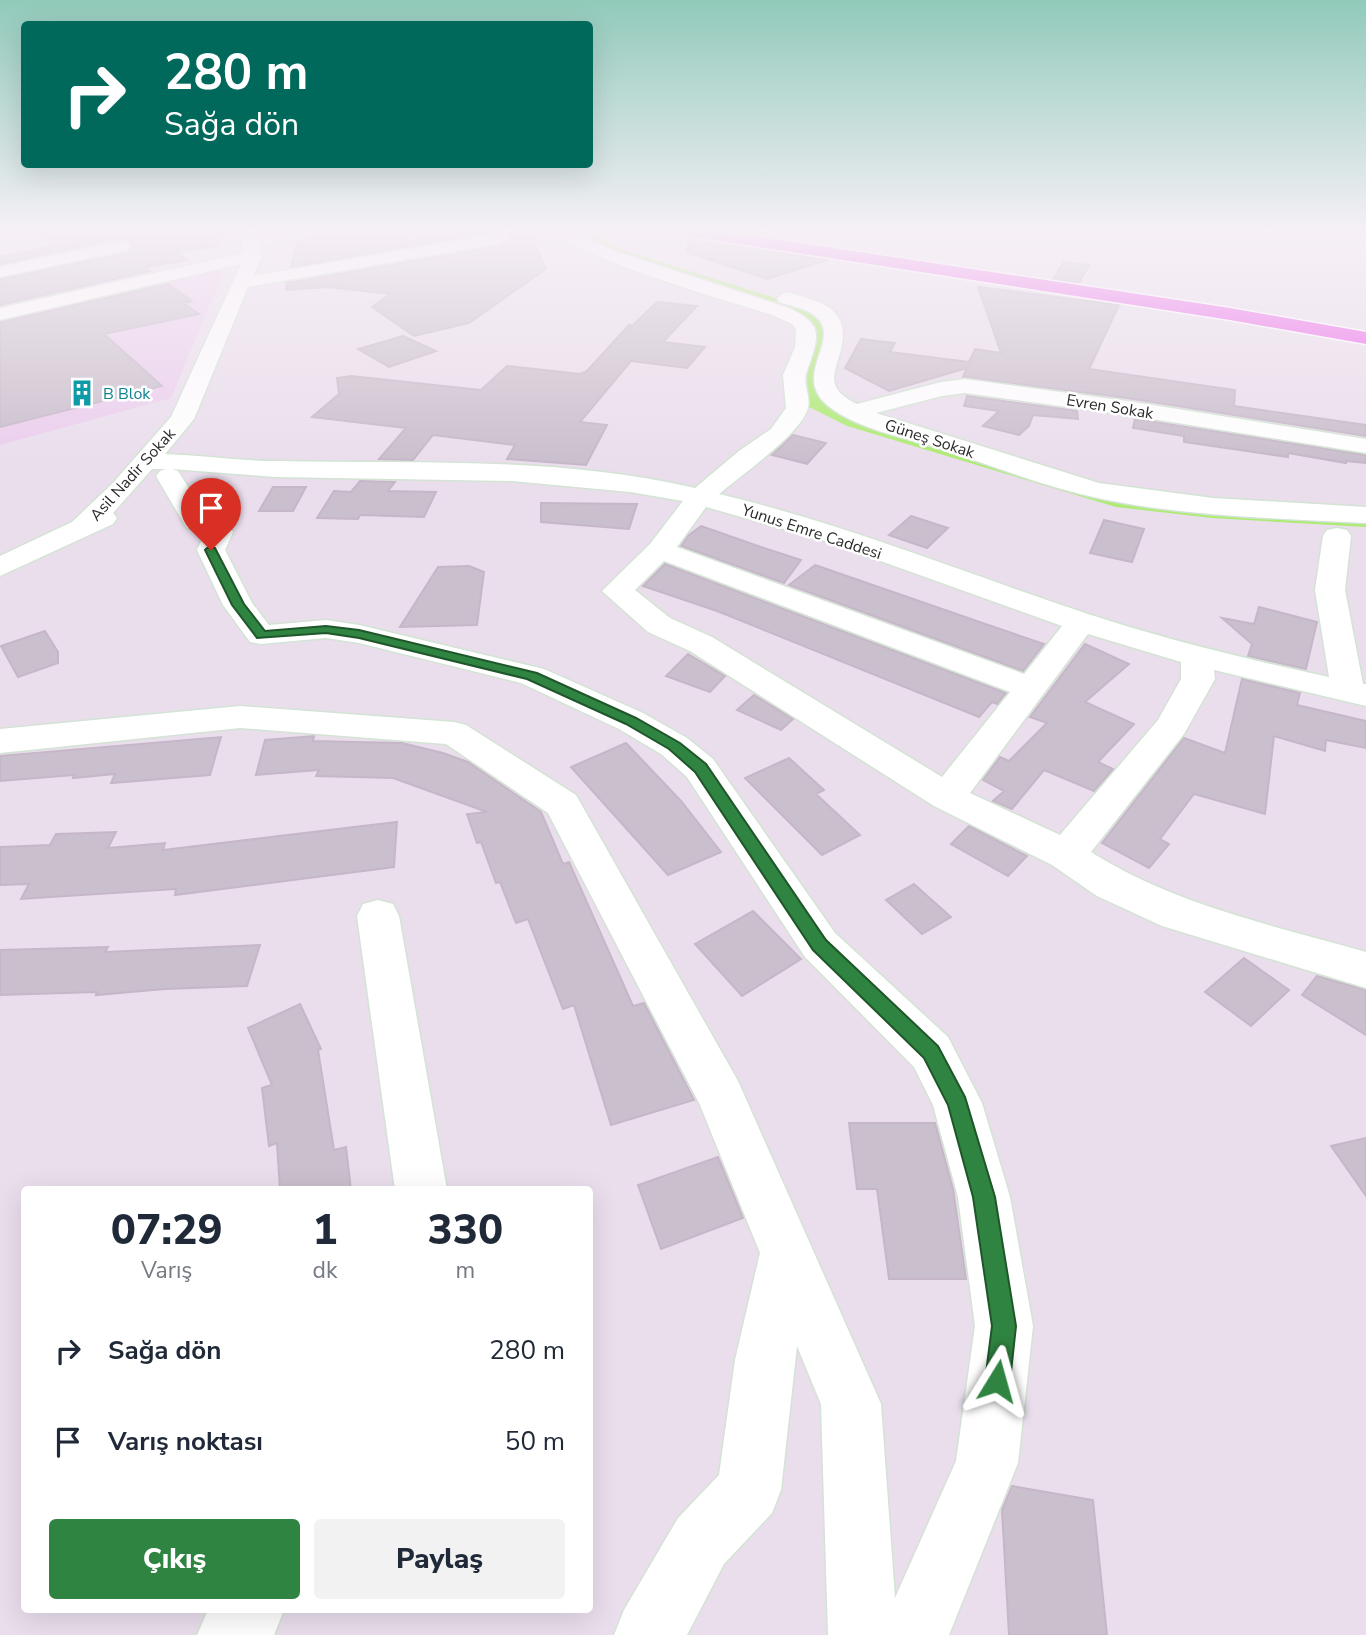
<!DOCTYPE html>
<html lang="tr">
<head>
<meta charset="utf-8">
<style>
  body { margin:0; font-family:"Nunito Sans",sans-serif; background:#f2f2f3; color:#1f2937; height:100vh; display:flex; flex-direction:column; font-size:26px; white-space:nowrap }
  * { box-sizing:border-box; margin:0 }
  p { font-size:23px; color:#747a83 }
  .icon { flex:none; width:38px; height:38px; fill:none; stroke:currentColor; stroke-width:2; stroke-linecap:round; stroke-linejoin:round }
  .map { position:relative; flex:1; overflow:hidden }
  .sheet { position:absolute; left:21px; top:1186px; width:572px; height:427px; display:flex; flex-direction:column; background:#fff; border-radius:7px; box-shadow:0 7px 28px #0002 }
  .sheet>* { flex:none }
  .banner { position:absolute; left:21px; top:21px; width:572px; height:147px; border-radius:7px; box-shadow:0 7px 28px #0002; background:#00695c; color:#fff; overflow:hidden }
  .pin { position:absolute; display:grid; place-items:center; width:60px; height:60px; color:#fff; margin:-72px -30px; border-radius:50% 50% 50% 0; rotate:-45deg; box-shadow:0 0 7px #0007 }
  .pin .icon { rotate:45deg }
  .me { position:absolute; width:77px; margin:-38px; rotate:8deg; stroke-linejoin:round; filter:drop-shadow(0 0 5px #0008) }
  .turn { display:flex; align-items:center; gap:24px; height:147px; padding:0 28px; font-size:32px }
  .turn .icon { width:91px; height:91px; stroke-width:2.5 }
  .turn b { display:block; font-size:49px; line-height:60px }
  .eta { display:flex; justify-content:space-evenly; align-items:center; height:119px; text-align:center }
  .eta b { font-size:42px; font-weight:800; line-height:49px }
  .primary-button { display:flex; gap:14px; margin-top:auto; padding:14px 28px }
  .primary-button a { flex:1; height:80px; border-radius:7px; background:#2f8441; color:#fff; font-size:28px; font-weight:800; line-height:80px; text-align:center }
  .primary-button a+a { background:#f2f2f3; color:#1f2937 }
  ul { padding:0; list-style:none }
  li { display:flex; align-items:center; gap:21px; height:91px; padding:0 28px }
  li div { flex:1 }
  li b { display:block; font-size:26px }
  li em { font-style:normal }
  .map>svg:first-child { display:block }
  .education { fill:#ebceed }
  .water { fill:#aeeb74 }
  .building { fill:#cabfcc; stroke:#c6b7c8; stroke-width:2 }
  .lines { fill:none; stroke-linecap:round; stroke-linejoin:round }
  .minor-casing { stroke:#d3e3d4; stroke-width:3 }
  .major-casing { stroke:#fff; stroke-width:3 }
  .minor { fill:#fff; fill-rule:evenodd }
  .major { fill:#ec63ea; fill-rule:evenodd }
  .route { fill:#2f8441; stroke:#1f562a; stroke-width:2 }
  .labels { text-anchor:middle; stroke-width:5; stroke-linejoin:round; paint-order:stroke }
  .far-culture-label { font-size:16px; fill:#0d838f; stroke:#fff; text-anchor:start }
  .far-street-label { font-size:16px; fill:#2b2b2b; stroke:#fff }
</style>
</head>
<body>
<div class="map">
<svg width="1366" height="1635" viewBox="0 0 1366 1635">
  <rect width="100%" height="100%" fill="#eadeec"/>
  <path class="education" d="M224,271L171,398L0,445V320L200,273Z"/>
  <path class="water" d="M575,232H589L626,251L807,308L828,325L820,394L1107,497L1366,519V527L1212,518L1116,507L847,426L809,407L799,391L815,328L798,314L619,254Z"/>
  <path class="building" d="M39,232H91L98,237L132,232H217L218,246L178,252L187,260L145,267L150,271L0,305V279L128,253L131,247L129,241L120,238L0,264V257L55,245Z
    M318,232H401L408,241L455,232L486,233L291,267L297,241L308,239Z
    M507,232H530L546,269L469,323L414,336L372,307L390,294L327,287L286,290L287,283L500,246L511,239Z
    M689,240L782,253L828,260L767,279L686,252Z
    M1064,262L1089,265L1079,283L1053,279Z
    M168,284L192,301L183,303L199,314L104,334L162,386L0,427V322Z
    M978,287L1119,305L1089,369L1235,390L1234,406L1366,425V436L1127,398L963,377L967,368L889,391L845,368L861,339L895,343L890,352L969,362L975,349L1001,353Z
    M657,302L697,306L663,342L705,347L687,368L631,361L580,422L607,425L586,465L507,459L515,445L433,435L413,460L379,459L406,428L312,417L339,394L337,378L351,376L481,390L507,366L580,374L587,371L629,325L632,326Z
    M403,336L436,351L389,367L358,349Z
    M967,396L1077,411L1078,419L1033,415L1029,426L1019,435L983,426L999,411L964,406Z
    M1135,419L1366,455V463L1346,461V463L1288,453V457L1184,442V436L1133,428Z
    M793,435L826,443L807,464L772,455Z
    M360,481L395,482L388,491L436,492L424,517L360,515L358,519L317,518L334,491L351,492Z
    M273,487H306L293,511H259Z
    M541,503L637,504L629,529L541,522Z
    M911,516L948,528L927,548L889,535Z
    M1104,520L1144,529L1132,562L1090,553Z
    M701,526L767,549L801,560L784,583L681,546L689,535Z
    M665,564L1006,693L997,704L992,702L979,717L717,611L643,586Z
    M815,565L997,628L1044,644L1023,671L789,585Z
    M469,566L484,572L477,625L400,627L438,567Z
    M1259,607L1317,622L1306,669L1248,656L1252,644L1222,618L1254,624Z
    M45,631L58,652V663L18,677L1,646Z
    M1085,644L1129,664L1085,702L1134,724L1098,762L1113,769L1094,791L1044,770L1012,809L993,801L1004,791L983,780L1000,757L1009,761L1047,723L1030,717Z
    M688,654L725,676L710,692L666,676Z
    M1242,679L1300,693L1297,705L1366,721V748L1326,740L1325,751L1274,736L1265,814L1194,794L1160,839L1169,844L1149,868L1102,843L1184,738L1225,753Z
    M754,695L793,719L781,730L737,710Z
    M314,736L313,741L402,743L443,753L468,762L541,812L563,864L569,862L633,1006L644,1003L694,1100L611,1125L574,1005L563,1009L528,919L516,923L500,882L496,883L481,842L477,843L467,814L487,812L393,778L316,776L319,770L256,775L265,740Z
    M221,737L210,775L111,783L115,774L73,778L74,775L0,781V756Z
    M626,743L681,801L721,852L668,875L571,767Z
    M789,758L824,790L816,794L860,835L822,855L745,778Z
    M397,822L394,867L175,895L176,889L21,899L29,884L0,885V847L50,845L56,834L116,832L108,848L165,843L163,850Z
    M969,826L1027,856L1008,876L951,844Z
    M914,884L951,917L922,934L886,900Z
    M753,911L801,959L742,996L695,944Z
    M260,945L247,986L165,989L96,995L97,992L0,995V950L108,947L105,952Z
    M1244,958L1289,990L1251,1026L1205,992Z
    M1317,976L1366,990V1035L1302,995Z
    M300,1004L321,1049L318,1050L334,1150L346,1147L351,1190H280L277,1143L269,1146L262,1088L272,1085L248,1028Z
    M849,1123H935L953,1189L966,1279H889L877,1189H857Z
    M1366,1138V1196L1331,1146Z
    M718,1157L743,1218L661,1249L638,1185Z
    M1012,1486L1093,1500L1107,1635H1009L1002,1510Z"/>
  <g class="lines">
    <g class="minor-casing">
      <path id="minor" d="M239,232H315L307,237L258,243L262,256L253,276L490,235L488,232H504L508,238L500,243L248,287L194,419L165,454C202,455 239,461 276,461C415,464 559,456 695,488L739,451L771,429L786,408L783,375L795,347L796,330L792,324L772,315C730,301 582,261 560,232H577L611,250L786,307C825,324 819,335 807,371C802,383 811,396 808,408C802,433 741,475 719,494C845,524 965,573 1088,614C1167,640 1247,659 1329,677L1315,590L1323,536L1327,530L1337,528L1347,530L1351,536L1345,590L1363,684H1366V706L1214,670L1215,679L1184,734L1091,852C1175,905 1272,925 1366,952V988L1162,926L1097,896L1052,865L934,806L690,651L648,632L602,591L650,544L683,501L630,492L512,481L275,477L172,469L178,471L206,515L229,526L233,532L225,550L252,603L269,625L326,620L359,625L544,669L643,713L687,738L713,759L835,933L948,1037L982,1103L1010,1197L1033,1326L1018,1463L949,1635H828L821,1404L797,1346L781,1490L772,1513L724,1564L687,1635H614L624,1610L678,1518L719,1475L735,1360L760,1253L700,1105L548,813L446,744L240,728L0,753V729L240,706L454,722L466,725L576,795L738,1081L881,1404L895,1598L956,1461L975,1326L958,1197L933,1105L914,1067L805,957L687,777L661,754L619,729L521,683L359,643L326,638L261,644L250,642L223,605L197,550L204,535L186,527L156,476L160,471L166,469H152L113,513L117,518L113,524L0,576V556L72,522L112,484L171,417L241,264L0,320V308L244,253ZM706,507L819,539L1062,626L1024,674L677,547ZM664,561L1010,692L942,777L712,637L670,618L635,590ZM1088,634L1181,662V679L1158,720L1060,835L970,793Z
        M121,241L127,242L129,246L127,250L0,277V267Z
        M786,292C829,303 854,311 838,360C835,369 832,379 836,387C840,395 849,400 857,404L941,382L965,379L1127,401L1366,439V453L1127,415L965,393L942,396L876,413L1099,483L1213,498L1366,507V523C1278,518 1189,517 1102,499C1045,487 990,465 935,447C901,436 861,430 831,408C787,376 846,339 814,315C804,308 791,306 779,302L777,298Z
        M378,900L393,904L399,916L447,1190H395L357,916L363,904Z
        M208,1610H284L274,1635H197Z"/>
    </g>
    <g class="major-casing">
      <path id="major" d="M687,232H728L1230,308L1366,332V344L1230,320L695,237Z"/>
    </g>
    <use href="#minor" class="minor"/>
    <use href="#major" class="major"/>
  </g>
  <linearGradient id="sky" x2="0" y2="1"><stop stop-color="#91caba"/><stop offset="0.5" stop-color="#f6f0f6"/><stop offset="1" stop-color="#f6f0f6" stop-opacity="0"/></linearGradient>
  <rect width="1366" height="461" fill="url(#sky)"/>
  <path class="route" d="M207,548H215L244,604L265,631L326,626L359,630L537,673L636,718L680,743L706,764L826,940L938,1046L965,1097L995,1197L1016,1326L1010,1381L1006,1390L997,1393L988,1390L985,1381L992,1326L973,1197L948,1105L924,1058L813,950L695,772L669,749L626,724L527,679L359,638L326,633L257,638L232,605L205,550Z"/>
  <defs>
    <g id="building-bare" transform="scale(2.1)"><path d="M-4-6H4V6H1V3H-1V6H-4ZM-2.5-4.3h1.7v1.8h-1.7ZM.8-4.3h1.7v1.8H.8ZM-2.5-1h1.7V.8h-1.7ZM.8-1h1.7V.8H.8Z" fill="#0f9aa8" stroke="#fff" stroke-width="2.5" paint-order="stroke"/></g>
  </defs>
  <g fill-rule="evenodd">
    <use href="#building-bare" x="82" y="393"/>
  </g>
  <g class="labels">
    <g class="far-culture-label">
      <text x="103" y="399">B Blok</text>
    </g>
    <g class="far-street-label">
      <text transform="translate(1110 406) rotate(9)" y="6">Evren Sokak</text>
      <text transform="translate(930 438) rotate(18)" y="6">Güneş Sokak</text>
      <text transform="translate(132 474) rotate(-48)" y="6">Asil Nadir Sokak</text>
      <text transform="translate(812 531) rotate(18)" y="6">Yunus Emre Caddesi</text>
    </g>
  </g>
</svg>
<div class="pin" style="left:211px;top:550px;background:#d93025"><svg class="icon" aria-label="arrive" viewBox="0 0 24 24"><path d="M6 21V4h12l-3 4 3 4H6"/></svg></div>
<svg class="me" style="left:997px;top:1381px" viewBox="-20 -20 40 40"><path d="M0-17L14 15 0 8-14 15z" fill="#2f8441" stroke="#fff" stroke-width="4"/></svg>
<div class="banner">
<div class="turn"><svg class="icon" aria-label="right" viewBox="0 0 24 24"><path d="M7 20v-9h11M14 6l5 5-5 5"/></svg><div><b>280 m</b>Sağa dön</div></div>
</div>
<section class="sheet">
<div class="eta">
<div><b>07:29</b><p>Varış</p></div>
<div><b>1</b><p>dk</p></div>
<div><b>330</b><p>m</p></div>
</div>
<ul>
<li><svg class="icon" aria-label="right" viewBox="0 0 24 24"><path d="M7 20v-9h11M14 6l5 5-5 5"/></svg><div><b>Sağa dön</b></div><em>280 m</em></li>
<li><svg class="icon" aria-label="arrive" viewBox="0 0 24 24"><path d="M6 21V4h12l-3 4 3 4H6"/></svg><div><b>Varış noktası</b></div><em>50 m</em></li>
</ul>
<div class="primary-button"><a>Çıkış</a><a>Paylaş</a></div>
</section>
</div>
</body>
</html>
